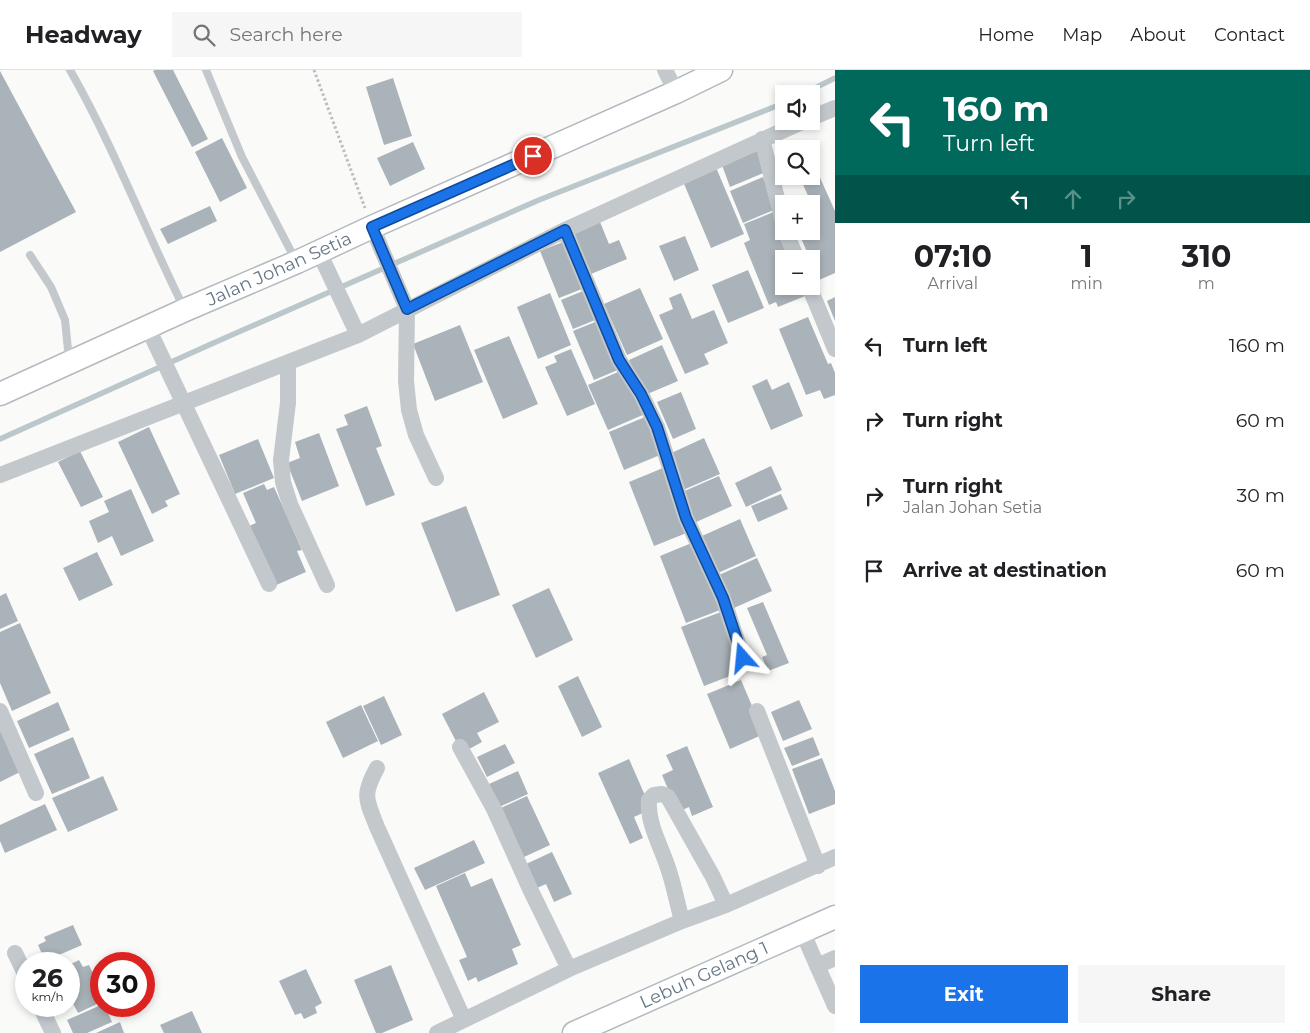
<!DOCTYPE html>
<html lang="en">
<head>
<meta charset="utf-8">
<style>
  body { margin:0; font-family:Montserrat,sans-serif; background:#f6f6f6; color:#202124; height:100vh; display:flex; flex-direction:column; font-size:19px; white-space:nowrap }
  * { box-sizing:border-box; margin:0 }
  p { font-size:16px; color:#757577 }
  .icon { flex:none; width:28px; height:28px; fill:none; stroke:currentColor; stroke-width:2; stroke-linecap:round; stroke-linejoin:round }
  .map { position:relative; flex:1; overflow:hidden }
  .drawer { display:flex; flex-direction:column; background:#fff; width:475px }
  .drawer>* { flex:none }
  .top-card { background:#00695c; color:#fff; overflow:hidden }
  .fabs { position:absolute; left:775px; top:15px; display:grid; gap:10px }
  .fabs a { display:grid; place-items:center; width:45px; height:45px; border-radius:0px; background:#fff; box-shadow:0 2px 8px #0003; font-size:25px }
  .speed { position:absolute; left:15px; top:882px; display:flex; gap:10px; font-size:25px; font-weight:700; text-align:center }
  .speed>* { display:grid; place-content:center; width:65px; height:65px; border-radius:50%; background:#fff; box-shadow:0 2px 8px #0003; line-height:1 }
  .speed small { font-size:12px; font-weight:400 }
  .speed .limit { border:8px solid #d22; background:#fff; color:#111 }
  .pin { position:absolute; display:grid; place-items:center; width:42px; height:42px; color:#fff; margin:-21px; border:2px solid #fff; border-radius:50%; box-shadow:0 1px 5px #0007 }
  .me { position:absolute; width:55px; margin:-28px; rotate:342deg; stroke-linejoin:round; filter:drop-shadow(0 0 4px #0008) }
  .turn { display:flex; align-items:center; gap:18px; height:105px; padding:0 25px; font-size:22px }
  .turn .icon { width:65px; height:65px; stroke-width:2.5 }
  .turn b { display:block; font-size:35px; line-height:42px }
  .lanes { display:flex; align-items:center; height:48px; padding:0 25px; background:#0003; justify-content:center; gap:25px; direction:ltr }
  .lanes .off { opacity:.35 }
  .eta { display:flex; justify-content:space-evenly; align-items:center; height:85px; text-align:center }
  .eta b { font-size:30px; font-weight:700; line-height:35px }
  .action { display:flex; gap:10px; margin-top:auto; padding:10px 25px }
  .action a { flex:1; height:58px; border-radius:0px; background:#1a73e8; color:#fff; font-size:20px; font-weight:700; line-height:58px; text-align:center }
  .action a+a { background:#f6f6f6; color:#202124 }
  ul { padding:0; list-style:none }
  li { display:flex; align-items:center; gap:15px; height:75px; padding:0 25px }
  li div { flex:1 }
  li b { display:block; font-size:19px }
  li em { font-style:normal }
  header { display:flex; align-items:center; gap:30px; box-sizing:border-box; height:70px; padding:0 25px; background:#fff; border-bottom:1px solid #e0e0e0 }
  header strong { font-size:24px }
  nav { display:flex; gap:28px; margin-inline-start:auto; font-size:18px }
  .search { width:350px; height:45px; background:#f6f6f6; display:flex; align-items:center; gap:12px; box-sizing:border-box; padding:0 18px; border-radius:0px; color:#757577; font-size:19px }
  main { display:flex; flex:1; min-height:0 }
  .map>svg:first-child { display:block }
  .lines { fill:none; stroke-linecap:round; stroke-linejoin:round }
  .stream { stroke:#bbc7cb; stroke-width:5.5 }
  .building { fill:#aab3b9 }
  .secondary-casing { stroke:#b3babf; stroke-width:25 }
  .path { stroke:#bbbfc2; stroke-width:3; stroke-dasharray:2.5 2.5; stroke-linecap:butt }
  .lane { stroke:#c3c8cc; stroke-width:8 }
  .street { stroke:#c3c8cc; stroke-width:16 }
  .secondary { stroke:#fff; stroke-width:22 }
  .route-casing { stroke:#114b97; stroke-width:12 }
  .route { stroke:#1a73e8; stroke-width:9 }
  .labels { text-anchor:middle; stroke-width:5; stroke-linejoin:round; paint-order:stroke }
  .street-label { font-size:18px; fill:#657683; stroke:#fff }
</style>
</head>
<body>
<header>
<strong>Headway</strong>
<div class="search"><svg class="icon" aria-label="search" viewBox="0 0 24 24"><circle cx="10" cy="10" r="6"/><path d="M15 15l6 6"/></svg>Search here</div>
<nav><a>Home</a><a>Map</a><a>About</a><a>Contact</a></nav>
</header>
<main>
<div class="map">
<svg width="835" height="963" viewBox="0 0 835 963">
  <rect width="100%" height="100%" fill="#fafaf8"/>
  <g class="lines">
    <path class="stream" d="M803,24L835,8
      M0,369L209,275L539,130L784,33"/>
  </g>
  <path class="building" d="M155,0H173L208,69L192,77L153,1Z
    M0,1L76,142L0,182Z
    M393,8L412,66L384,75L366,17Z
    M222,68L247,118L220,132L195,82Z
    M413,72L425,99L390,116L377,88Z
    M757,81L766,102L730,117L722,95Z
    M715,95L744,164L711,178L682,109Z
    M817,101L835,141V203L819,210L798,161H811V142L815,141L800,108L811,106V103Z
    M763,107L776,139L743,153L730,121Z
    M210,136L217,151L168,174L160,159Z
    M776,141L796,189H784V216H807L810,224L778,237L776,232L769,235L744,173L750,170L744,154Z
    M598,147L609,174L619,170L627,189L591,204L572,158Z
    M685,166L699,200L674,211L659,176Z
    M563,172L587,217L559,228L540,181Z
    M748,200L764,238L728,253L712,215Z
    M640,218L663,269L627,285L604,234Z
    M588,219L600,248L573,259L561,230Z
    M550,223L571,275L538,289L517,237Z
    M681,223L692,249L714,240L728,273L704,284L709,294L685,304L659,245L673,239L669,228Z
    M835,227V251L827,231Z
    M808,247L828,294L831,293L835,303V325L824,329L820,320L806,325L779,259Z
    M600,250L620,299L594,310L573,261Z
    M460,255L483,312L435,331L413,274Z
    M509,266L538,334L503,349L474,280Z
    M662,275L678,311L645,325L629,290Z
    M571,279L595,334L567,346L545,297L557,292L554,286Z
    M625,299L645,344L608,360L588,315Z
    M767,309L772,320L789,312L803,346L771,360L752,316Z
    M681,322L696,359L673,369L657,332Z
    M367,336L382,376L376,378L395,425L366,436L336,359L348,355L344,345Z
    M645,347L660,385L624,400L609,362Z
    M149,357L180,424L165,431L168,436L152,444L118,372Z
    M319,363L339,416L302,431L287,393L300,388L295,372Z
    M704,368L720,404L683,420L667,385Z
    M258,369L274,408L235,424L219,385Z
    M80,381L103,427L81,437L58,392Z
    M771,396L782,420L746,437L735,413Z
    M663,398L689,462L654,476L629,412Z
    M719,406L732,436L694,453L680,423Z
    M264,414L267,420L274,417L302,480L297,481L306,502L274,516L249,456L256,453L243,423Z
    M131,419L154,471L121,486L112,466L98,473L89,451L109,442L104,431Z
    M781,424L788,439L758,452L751,436Z
    M466,436L500,525L456,542L421,453Z
    M740,449L756,486L718,503L702,466Z
    M694,472L720,540L686,553L660,486Z
    M97,482L113,515L79,531L63,498Z
    M757,488L772,521L734,538L719,505Z
    M549,518L573,570L536,588L512,535Z
    M6,523L18,551L0,559V526Z
    M763,532L789,593L768,601L762,587L767,585L747,538Z
    M721,542L743,601L704,616L681,557Z
    M20,553L51,623L12,641L0,613V562Z
    M578,606L602,657L582,667L558,616Z
    M741,610L764,664L730,679L707,624Z
    M484,622L499,652L477,663L482,672L462,683L442,644Z
    M384,626L402,665L381,675L363,636Z
    M799,630L812,659L783,671L771,642Z
    M58,632L70,660L29,678L17,651Z
    M361,635L378,671L343,688L326,652Z
    M0,660L24,700L0,712Z
    M73,667L90,708L52,724L34,684Z
    M813,667L820,685L792,696L784,678Z
    M505,674L515,693L487,707L477,687Z
    M687,676L713,737L692,746L689,737L678,742L662,705L673,700L666,685Z
    M822,688L835,721V734L809,744L792,699Z
    M629,689L651,739L634,747L643,768L630,774L598,703Z
    M518,701L528,724L499,737L489,714Z
    M103,706L118,740L68,762L52,728Z
    M527,726L550,775L524,787L501,738Z
    M45,734L57,760L5,783L0,771V755Z
    M474,770L485,793L425,820L414,798Z
    M552,782L572,824L554,832L546,814L537,818L526,794Z
    M465,803L471,817L492,808L521,875L512,879L518,894L478,912L476,907L468,911L459,890L467,887L436,816Z
    M73,855L82,875L45,891L38,875L46,871L44,867Z
    M79,890L83,897L89,895L101,921L92,925L97,934L78,943L69,926V895Z
    M391,895L413,950L382,963H376L354,910Z
    M306,899L322,933L315,937L317,943L304,949L301,943L295,945L279,911Z
    M101,935V936H105L112,952L87,963H73L67,950Z
    M192,941L202,963H164L160,955Z
    M120,952L124,963H96Z"/>
  <g class="lines">
    <g class="secondary-casing">
      <path id="secondary" d="M0,324L185,240L297,192L372,157L676,22L721,0
        M574,963L835,847"/>
    </g>
    <path class="path" d="M314,0L365,138"/>
    <path class="lane" d="M70,0C114,77 145,160 184,238
      M206,0L242,87L296,191
      M30,185L51,217L65,250L69,290"/>
    <path class="street" d="M665,0L676,22
      M811,48L835,38
      M762,69L784,156
      M372,157L407,239L406,311L409,340L416,365L436,408
      M565,160L619,290L641,324L657,357L686,448L723,528L743,589
      M785,161L797,189
      M319,182L358,265
      M809,216L835,279
      M148,258L269,514
      M288,293V333L281,390L283,412L290,434L327,515
      M0,405L358,265L565,160L804,51
      M0,641L36,723
      M757,641L818,796
      M460,677L494,739L530,819L569,899
      M377,698C362,725 366,729 377,757L464,950
      M682,851C677,833 674,815 668,798C661,776 647,753 649,730L654,725L662,724L668,727L713,807L726,835
      M802,861L835,936
      M15,883L26,906
      M817,896L835,888
      M40,936L53,963
      M437,963L569,899L682,851L726,835L835,787"/>
    <use href="#secondary" class="secondary"/>
  </g>
  <g class="lines">
    <g class="route-casing">
      <path id="route" d="M533,86L372,157L407,239L565,160L619,290L641,324L657,357L686,448L723,528L743,588"/>
    </g>
    <use href="#route" class="route"/>
  </g>
  <g class="labels">
    <g class="street-label">
      <text transform="translate(279 199) rotate(-24)" y="6">Jalan Johan Setia</text>
      <text transform="translate(704 905) rotate(-24)" y="6">Lebuh Gelang 1</text>
    </g>
  </g>
</svg>
<div class="fabs">
<a><svg class="icon" aria-label="sound" viewBox="0 0 24 24"><path d="M4 9h4l5-4v14l-5-4H4zM17 9q2 3 0 6"/></svg></a>
<a><svg class="icon" aria-label="search" viewBox="0 0 24 24"><circle cx="10" cy="10" r="6"/><path d="M15 15l6 6"/></svg></a>
<a>+</a>
<a>−</a>
</div>
<div class="speed"><div>26<small>km/h</small></div><div class="limit">30</div></div>
<div class="pin" style="left:533px;top:86px;background:#d93025"><svg class="icon" aria-label="arrive" viewBox="0 0 24 24"><path d="M6 21V4h12l-3 4 3 4H6"/></svg></div>
<svg class="me" style="left:743px;top:588px" viewBox="-20 -20 40 40"><path d="M0-17L14 15 0 8-14 15z" fill="#1a73e8" stroke="#fff" stroke-width="4"/></svg>
</div>
<section class="drawer">
<div class="top-card">
<div class="turn"><svg class="icon" aria-label="left" viewBox="0 0 24 24"><path d="M17 20v-9H6M10 6l-5 5 5 5"/></svg><div><b>160 m</b>Turn left</div></div>
<div class="lanes"><svg class="icon" aria-label="left" viewBox="0 0 24 24"><path d="M17 20v-9H6M10 6l-5 5 5 5"/></svg><svg class="icon off" aria-label="ahead" viewBox="0 0 24 24"><path d="M12 20V5M6 11l6-6 6 6"/></svg><svg class="icon off" aria-label="right" viewBox="0 0 24 24"><path d="M7 20v-9h11M14 6l5 5-5 5"/></svg></div>
</div>
<div class="eta">
<div><b>07:10</b><p>Arrival</p></div>
<div><b>1</b><p>min</p></div>
<div><b>310</b><p>m</p></div>
</div>
<ul>
<li><svg class="icon" aria-label="left" viewBox="0 0 24 24"><path d="M17 20v-9H6M10 6l-5 5 5 5"/></svg><div><b>Turn left</b></div><em>160 m</em></li>
<li><svg class="icon" aria-label="right" viewBox="0 0 24 24"><path d="M7 20v-9h11M14 6l5 5-5 5"/></svg><div><b>Turn right</b></div><em>60 m</em></li>
<li><svg class="icon" aria-label="right" viewBox="0 0 24 24"><path d="M7 20v-9h11M14 6l5 5-5 5"/></svg><div><b>Turn right</b><p>Jalan Johan Setia</p></div><em>30 m</em></li>
<li><svg class="icon" aria-label="arrive" viewBox="0 0 24 24"><path d="M6 21V4h12l-3 4 3 4H6"/></svg><div><b>Arrive at destination</b></div><em>60 m</em></li>
</ul>
<div class="action"><a>Exit</a><a>Share</a></div>
</section>
</main>
</body>
</html>
